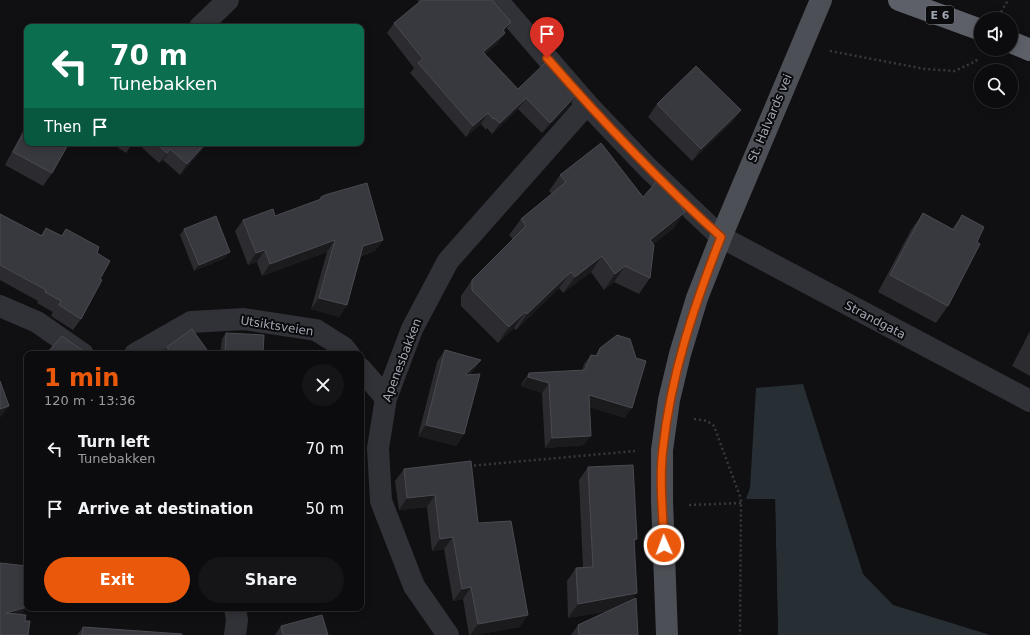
<!DOCTYPE html>
<html lang="en">
<head>
<meta charset="utf-8">
<style>
  body { margin:0; font-family:"DejaVu Sans",sans-serif; background:#151517; color:#f1f3f6; height:100vh; display:flex; flex-direction:column; font-size:15px; white-space:nowrap }
  * { box-sizing:border-box; margin:0 }
  p { font-size:13px; color:#9a9b9e }
  .icon { flex:none; width:22px; height:22px; fill:none; stroke:currentColor; stroke-width:2; stroke-linecap:round; stroke-linejoin:round }
  .map { position:relative; flex:1; overflow:hidden }
  .sheet { position:absolute; left:24px; top:351px; width:340px; height:260px; display:flex; flex-direction:column; background:#0c0c0e; border-radius:8px; box-shadow:0 2px 10px #0003,0 0 0 1px #2c2c2e }
  .sheet>* { flex:none }
  .banner { position:absolute; left:24px; top:24px; width:340px; height:122px; border-radius:8px; box-shadow:0 2px 10px #0003,0 0 0 1px #2c2c2e; background:#0b6e4f; color:#fff; overflow:hidden }
  .controls { position:absolute; left:974px; top:12px; display:grid; gap:8px }
  .controls a { display:grid; place-items:center; width:44px; height:44px; border-radius:50%; background:#0c0c0e; box-shadow:0 2px 10px #0003,0 0 0 1px #2c2c2e; font-size:20px }
  .pin { position:absolute; display:grid; place-items:center; width:34px; height:34px; color:#fff; margin:-41px -17px; border-radius:50% 50% 50% 0; rotate:-45deg; box-shadow:0 0 4px #0007 }
  .pin .icon { rotate:45deg }
  .me { position:absolute; width:44px; margin:-22px; rotate:358deg; stroke-linejoin:round; filter:drop-shadow(0 0 3px #0008) }
  .turn { display:flex; align-items:center; gap:14px; height:84px; padding:0 20px; font-size:18px }
  .turn .icon { width:52px; height:52px; stroke-width:2.5 }
  .turn b { display:block; font-size:28px; line-height:34px }
  .then { display:flex; align-items:center; height:38px; padding:0 20px; background:#0003; gap:8px; font-size:15px }
  .round { display:grid; place-items:center; flex:none; width:42px; height:42px; border-radius:21px; background:#151517 }
  .overview { display:flex; align-items:center; justify-content:space-between; height:68px; padding:0 20px }
  h1 { font-size:24px; font-weight:600; line-height:30px; color:#ea580c }
  .button { display:flex; gap:8px; margin-top:auto; padding:8px 20px }
  .button a { flex:1; height:46px; border-radius:24px; background:#ea580c; color:#fff; font-size:16px; font-weight:600; line-height:46px; text-align:center }
  .button a+a { background:#151517; color:#f1f3f6 }
  ul { padding:0; list-style:none }
  li { display:flex; align-items:center; gap:12px; height:60px; padding:0 20px }
  li div { flex:1 }
  li b { display:block; font-size:15px }
  li em { font-style:normal }
  .map>svg:first-child { display:block }
  .water { fill:#272f35 }
  .pier { fill:#101012 }
  .lines { fill:none; stroke-linecap:round; stroke-linejoin:round }
  .path { stroke:#37393e; stroke-width:2.5; stroke-dasharray:2 3; stroke-linecap:butt }
  .minor { stroke:#313237; stroke-width:22 }
  .major { stroke:#4d4f56; stroke-width:22 }
  .highway { stroke:#5d6068; stroke-width:22 }
  .wall { fill:#2c2c30 }
  .shaded-wall { fill:#1b1b1e }
  .building { fill:#38393e; stroke:#494b50 }
  .route-casing { stroke:#983908; stroke-width:10 }
  .route { stroke:#ea580c; stroke-width:7 }
  .labels { text-anchor:middle; stroke-width:4; stroke-linejoin:round; paint-order:stroke }
  .shield { fill:#0b0b0d; stroke:#747881; stroke-width:1 }
  .shield-label { font-size:11px; font-weight:bold; fill:#a1a7b3 }
  .street-label { font-size:12px; fill:#a1a7b3; stroke:#0b0b0d }
</style>
</head>
<body>
<div class="map">
<svg width="1030" height="635" viewBox="0 0 1030 635">
  <rect width="100%" height="100%" fill="#101012"/>
  <path class="water" d="M803,384L863,574L893,605L990,635H778L775,499H746L750,488L756,388Z"/>
  <path class="pier" d="M744,499H775L778,635H776L773,501H746Z"/>
  <g class="lines">
    <path class="path" d="M1001,12L1008,0
      M830,51L925,69L955,71L976,61L978,57
      M694,419L707,421L714,426L741,499L740,635
      M469,466L635,451
      M689,505L741,503"/>
    <path class="minor" d="M497,0L587,104L648,168L721,237L1030,401
      M200,27L228,0
      M0,306L37,322L83,354
      M135,354L191,322L244,319L316,330L343,347L349,354
      M361,369L386,398
      M235,635L237,620L235,608
      M448,635L414,586L381,501L378,448L386,398L412,329L448,261L587,104"/>
    <path class="major" d="M667,635L662,500V450L669,400L680,354L697,298L721,237L821,0"/>
    <path class="highway" d="M899,0L981,30
      M1011,42L1030,50"/>
  </g>
  <path class="wall" d="M417,0H492L505,33L498,43L485,54L518,89L569,106L542,133L518,109L492,134L487,128L486,130L481,124L466,137L410,73L414,68L387,33L394,23L419,2Z
    M657,104L741,110L732,122L692,161L648,117Z
    M27,123V143L52,173L43,186L5,165Z
    M111,143H133L126,153Z
    M137,143H208L180,175L163,160L159,163Z
    M560,175L643,197L674,228L653,244L650,278L639,294L614,282L604,290L591,272L563,293L559,288L516,330L514,328L498,343L461,306V296L472,280L513,239L509,235L521,219L552,194L549,191Z
    M321,197L383,240L375,251L361,256L347,305L339,317L311,309L327,252L262,276L257,262L248,265L235,231L243,220L275,216L319,200Z
    M923,213L952,229L962,215L977,242L948,306L936,323L878,292L911,230Z
    M0,214L41,235L46,228L61,236L66,229L97,253L100,279L81,319L73,330L51,316L53,312L37,303L38,301L0,280Z
    M184,229L225,258L194,271L180,235Z
    M1030,331V376L1012,366Z
    M226,333L263,354H220L222,339Z
    M167,347L210,354H163Z
    M600,348L625,418L589,407L584,445L545,448L542,393L521,386L522,383L529,373L582,371L584,364L591,355L595,356Z
    M445,350L481,360L473,371L469,375L464,434L456,446L418,436L437,362Z
    M588,467L637,539L634,542L633,599L638,635H571L578,625L608,611L568,618L567,581L576,568L583,567L579,480Z
    M404,469L478,523L520,627L474,635H469L463,599L453,601L444,549L432,551L427,507L399,510L395,481Z
    M281,626L328,635H275Z
    M83,627L182,635H77Z"/>
  <path class="shaded-wall" d="M511,22L504,33L503,30Z
    M505,33L498,43L475,62L483,52Z
    M576,95L569,106L542,133L550,123Z
    M526,98L518,109L492,134L500,123Z
    M741,110L732,122L692,161L701,149Z
    M488,113L481,124L466,137L473,126Z
    M206,143H208L180,175L187,164Z
    M170,149L163,160L159,163L167,153Z
    M685,212L674,228L639,256L650,240Z
    M335,240L327,252L262,276L270,264Z
    M383,240L375,251L355,257L363,246Z
    M265,250L257,262L248,265L256,253Z
    M230,252L225,258L194,271L199,265Z
    M602,256L591,272L563,293L575,277Z
    M625,266L614,282L604,290L615,274Z
    M571,272L559,288L516,330L527,314Z
    M319,298L347,305L339,317L311,309Z
    M525,312L514,328L498,343L509,327Z
    M481,360L473,371L457,386L465,375Z
    M528,377L549,383L542,393L521,386Z
    M589,395L632,408L625,418L582,405Z
    M9,406L0,418V409Z
    M426,425L464,434L456,446L418,436Z
    M591,436L584,445L545,448L552,438Z
    M435,495L427,507L399,510L407,498Z
    M453,537L444,549L432,551L440,539Z
    M471,587L463,599L453,601L462,589Z
    M637,593L627,607L568,618L578,604Z
    M27,607L9,632L6,613Z
    M528,615L520,627L474,635H470L478,624Z"/>
  <path class="building" d="M422,0H492L511,22L503,30L505,33L483,52L518,89L545,63L576,95L550,123L526,98L500,123L494,118L493,119L488,113L473,126L418,63L423,59L394,23Z
    M696,66L741,110L701,149L657,104Z
    M27,127V143H69L52,173L13,152Z
    M156,143H206L187,164L170,149L167,153Z
    M601,143L643,197L659,179L685,212L650,240L654,245L650,278L625,266L615,274L602,256L575,277L571,272L527,314L525,312L509,327L472,290V280L526,226L521,219L566,182L560,175Z
    M367,183L383,240L363,246L347,305L319,298L335,240L270,264L265,250L256,253L243,220L273,209L275,216L321,199V197L325,195Z
    M923,213L954,230L962,215L984,227L977,242L980,244L948,306L890,275Z
    M0,214L42,236L46,228L62,236L66,229L99,247L97,253L110,261L100,279L102,280L81,319L59,305L61,301L45,292L46,290L0,265Z
    M216,216L230,252L199,265L184,229Z
    M192,329L210,354H172L167,347Z
    M226,333L264,335L263,354H225Z
    M617,335L630,339L636,358L646,361L632,408L589,395L591,436L552,438L549,383L528,377L529,373L585,370L591,355L597,356L600,348Z
    M62,336L85,352L92,354H46Z
    M445,350L481,360L465,375L480,374L464,434L426,425Z
    M0,381L9,406L0,409Z
    M471,461L478,523L511,521L528,615L478,624L471,587L462,589L453,537L440,539L435,495L407,498L404,469Z
    M633,465L637,539H634L637,593L578,604L576,568L593,567L588,467Z
    M0,563L27,566V607L6,613L26,615L25,621H30L28,635H0Z
    M636,598L638,635H579L578,625Z
    M322,615L328,635H283L281,626Z
    M83,627L182,634V635H82Z"/>
  <g class="lines">
    <g class="route-casing">
      <path id="route" d="M547,58C602,121 659,181 721,237C694,306 671,374 663,448C659,480 663,513 664,545"/>
    </g>
    <use href="#route" class="route"/>
  </g>
  <g class="labels">
    <rect class="shield" x="926" y="6" width="28" height="18" rx="3"/>
    <g class="shield-label">
      <text x="940" y="19">E 6</text>
    </g>
    <g class="street-label">
      <text transform="translate(770 118) rotate(-67)" y="4">St. Halvards vei</text>
      <text transform="translate(875 320) rotate(28)" y="4">Strandgata</text>
      <text transform="translate(277 326) rotate(9)" y="4">Utsiktsveien</text>
      <text transform="translate(402 360) rotate(-69)" y="4">Apenesbakken</text>
    </g>
  </g>
</svg>
<div class="controls">
<a><svg class="icon" aria-label="sound" viewBox="0 0 24 24"><path d="M4 9h4l5-4v14l-5-4H4zM17 9q2 3 0 6"/></svg></a>
<a><svg class="icon" aria-label="search" viewBox="0 0 24 24"><circle cx="10" cy="10" r="6"/><path d="M15 15l6 6"/></svg></a>
</div>
<div class="pin" style="left:547px;top:58px;background:#d93025"><svg class="icon" aria-label="arrive" viewBox="0 0 24 24"><path d="M6 21V4h12l-3 4 3 4H6"/></svg></div>
<svg class="me" style="left:664px;top:545px" viewBox="-20 -20 40 40"><circle r="17" fill="#ea580c" stroke="#fff" stroke-width="3"/><path d="M0-11L8 9 0 5-8 9z" fill="#fff"/></svg>
<div class="banner">
<div class="turn"><svg class="icon" aria-label="left" viewBox="0 0 24 24"><path d="M17 20v-9H6M10 6l-5 5 5 5"/></svg><div><b>70 m</b>Tunebakken</div></div>
<div class="then">Then<svg class="icon" aria-label="arrive" viewBox="0 0 24 24"><path d="M6 21V4h12l-3 4 3 4H6"/></svg></div>
</div>
<section class="sheet">
<div class="overview"><div><h1>1 min</h1><p>120 m · 13:36</p></div><a class="round"><svg class="icon" aria-label="close" viewBox="0 0 24 24"><path d="M6 6l12 12M18 6L6 18"/></svg></a></div>
<ul>
<li><svg class="icon" aria-label="left" viewBox="0 0 24 24"><path d="M17 20v-9H6M10 6l-5 5 5 5"/></svg><div><b>Turn left</b><p>Tunebakken</p></div><em>70 m</em></li>
<li><svg class="icon" aria-label="arrive" viewBox="0 0 24 24"><path d="M6 21V4h12l-3 4 3 4H6"/></svg><div><b>Arrive at destination</b></div><em>50 m</em></li>
</ul>
<div class="button"><a>Exit</a><a>Share</a></div>
</section>
</div>
</body>
</html>
